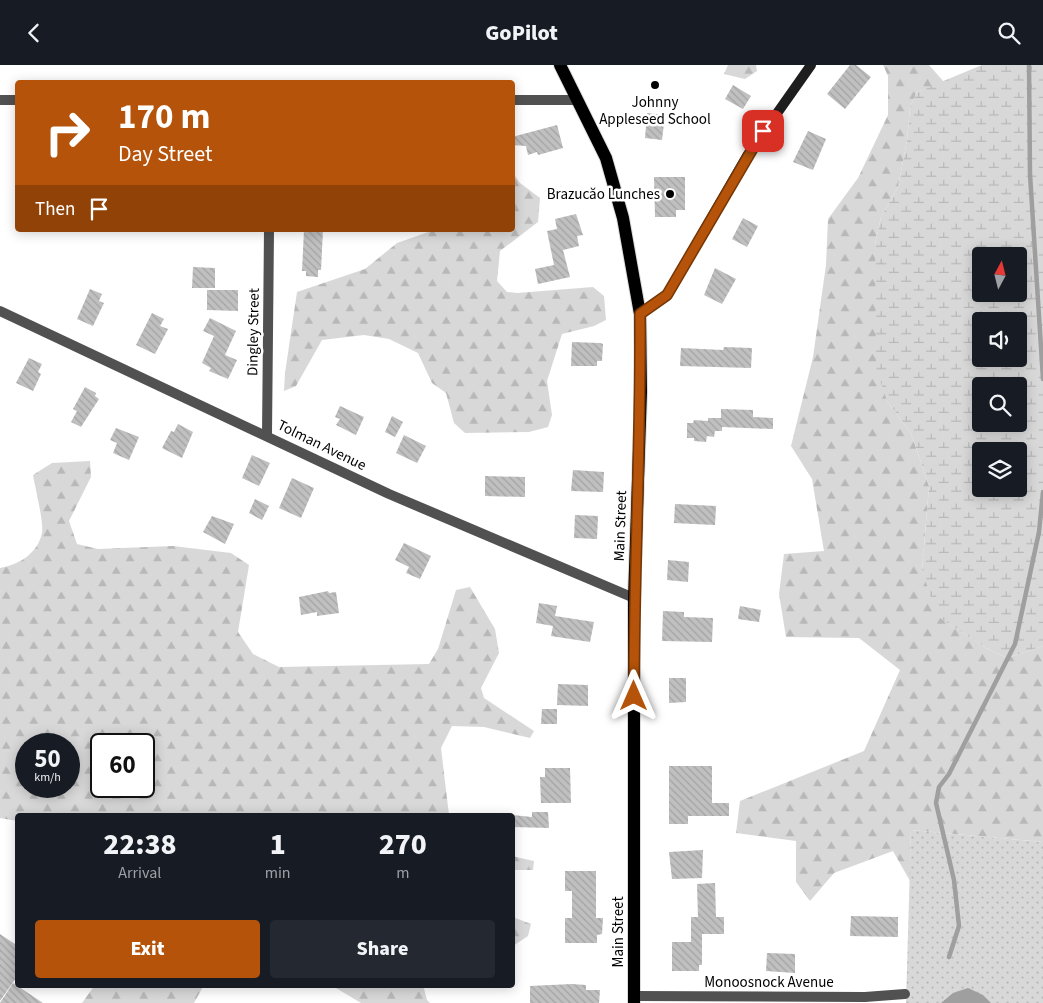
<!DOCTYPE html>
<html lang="en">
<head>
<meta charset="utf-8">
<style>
  body { margin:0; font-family:"Source Sans 3",sans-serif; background:#242831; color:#f1f3f6; height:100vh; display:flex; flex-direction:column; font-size:19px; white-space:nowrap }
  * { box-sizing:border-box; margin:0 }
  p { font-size:16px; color:#9ea1a6 }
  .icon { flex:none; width:28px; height:28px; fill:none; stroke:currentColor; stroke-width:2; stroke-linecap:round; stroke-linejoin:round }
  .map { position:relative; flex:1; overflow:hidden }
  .side { position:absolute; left:15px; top:748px; width:500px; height:175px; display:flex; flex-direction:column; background:#171b24; border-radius:5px; box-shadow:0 2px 12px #0003 }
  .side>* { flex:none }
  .banner { position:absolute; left:15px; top:15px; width:500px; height:152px; border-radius:5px; box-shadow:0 2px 12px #0003; background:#b45309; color:#fff; overflow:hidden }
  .needle { width:32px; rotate:7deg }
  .controls { position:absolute; left:972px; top:182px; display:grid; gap:10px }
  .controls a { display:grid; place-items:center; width:55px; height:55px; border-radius:5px; background:#171b24; box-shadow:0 2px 12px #0003; font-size:25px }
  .speed { position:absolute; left:15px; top:668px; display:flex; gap:10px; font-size:25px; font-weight:700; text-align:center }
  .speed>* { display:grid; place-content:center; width:65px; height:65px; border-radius:50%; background:#171b24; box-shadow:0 2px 12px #0003; line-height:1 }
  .speed small { font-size:12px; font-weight:400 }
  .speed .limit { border:2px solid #111; border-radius:8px; background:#fff; color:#111 }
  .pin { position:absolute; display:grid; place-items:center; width:42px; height:42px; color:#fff; margin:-21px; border-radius:10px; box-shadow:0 2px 8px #0006 }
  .me { position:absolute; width:55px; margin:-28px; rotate:0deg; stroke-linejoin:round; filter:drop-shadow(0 0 4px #0008) }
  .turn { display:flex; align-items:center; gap:18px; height:105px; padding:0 20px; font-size:22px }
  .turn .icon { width:65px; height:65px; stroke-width:2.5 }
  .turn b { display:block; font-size:35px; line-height:42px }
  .then { display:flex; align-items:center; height:48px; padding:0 20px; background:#0003; gap:10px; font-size:19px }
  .eta { display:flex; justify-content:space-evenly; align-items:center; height:85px; text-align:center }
  .eta b { font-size:30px; font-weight:800; line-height:35px }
  .primary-button { display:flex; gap:10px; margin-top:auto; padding:10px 20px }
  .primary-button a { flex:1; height:58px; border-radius:5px; background:#b45309; color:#fff; font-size:20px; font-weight:800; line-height:58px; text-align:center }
  .primary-button a+a { background:#242831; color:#f1f3f6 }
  header { display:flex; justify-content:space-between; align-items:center; height:65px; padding:0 20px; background:#171b24; font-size:22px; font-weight:800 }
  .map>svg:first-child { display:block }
  .grass { fill:url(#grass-dots) }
  .forest { fill:url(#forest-firs); fill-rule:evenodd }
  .wetland { fill:url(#wetland-marsh); fill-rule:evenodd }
  .water { fill:#9f9f9f }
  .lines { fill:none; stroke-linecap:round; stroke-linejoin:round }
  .stream { stroke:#9f9f9f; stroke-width:4.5 }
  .building { fill:url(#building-back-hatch) }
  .primary-casing { stroke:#dbdbdb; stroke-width:14 }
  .minor { stroke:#515151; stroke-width:10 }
  .tertiary { stroke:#515151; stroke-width:10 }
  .secondary { stroke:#1e1e1e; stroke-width:10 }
  .primary { stroke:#000; stroke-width:12 }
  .route-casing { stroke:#753606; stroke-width:12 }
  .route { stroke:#b45309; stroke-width:9 }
  .poi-dot { fill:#000; stroke:#fff; stroke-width:2 }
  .labels { text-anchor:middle; stroke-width:5; stroke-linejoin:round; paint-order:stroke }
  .poi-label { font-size:15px; fill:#000; stroke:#fff }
  .street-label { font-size:15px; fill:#000; stroke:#fff }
</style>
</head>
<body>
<header><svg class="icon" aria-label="back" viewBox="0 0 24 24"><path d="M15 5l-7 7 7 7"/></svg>GoPilot<svg class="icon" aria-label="search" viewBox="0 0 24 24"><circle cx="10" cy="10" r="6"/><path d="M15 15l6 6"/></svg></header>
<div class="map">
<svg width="1043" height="938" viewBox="0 0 1043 938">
  <defs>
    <pattern id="grass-dots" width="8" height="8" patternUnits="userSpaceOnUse" patternTransform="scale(1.25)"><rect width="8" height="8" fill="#d8d8d8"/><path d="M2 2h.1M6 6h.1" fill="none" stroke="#b8b8b8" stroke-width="1.8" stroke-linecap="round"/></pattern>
    <pattern id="forest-firs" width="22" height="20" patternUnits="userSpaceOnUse" patternTransform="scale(1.25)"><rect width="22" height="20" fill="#d8d8d8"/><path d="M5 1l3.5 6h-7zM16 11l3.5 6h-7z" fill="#b8b8b8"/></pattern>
    <pattern id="wetland-marsh" width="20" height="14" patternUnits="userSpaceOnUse" patternTransform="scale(1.25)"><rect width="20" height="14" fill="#d8d8d8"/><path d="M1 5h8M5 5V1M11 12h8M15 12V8" fill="none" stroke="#b8b8b8"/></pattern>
    <pattern id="building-back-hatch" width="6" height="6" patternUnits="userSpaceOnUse" patternTransform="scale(1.25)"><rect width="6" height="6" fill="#c0c0c0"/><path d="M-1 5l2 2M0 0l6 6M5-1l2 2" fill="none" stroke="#a3a3a3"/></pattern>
  </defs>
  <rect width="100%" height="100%" fill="#fff"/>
  <path class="grass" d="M911,765L1043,777V938H906Z"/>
  <path class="forest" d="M728,0H756L757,6L745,14L724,9Z
    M883,0H929L944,17L917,27L910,42L907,75L898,122L881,152L875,179L887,336L911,368L929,421L922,505L942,554L986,583L1007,593L1043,581V777L911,765L910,816L893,786L834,808L810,836L796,817V776L736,768L740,736L864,686L900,605L859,573L786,572L779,529L784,489L824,486L812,414L791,381L813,292L826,200L828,154L858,113L888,50V11Z
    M513,108L520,118L540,133L538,157L500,186L497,216L507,227L517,228L593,222L604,231L606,255L594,261L562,269L547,316L552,350L548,362L529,367L465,368L454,358L446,328L432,318L418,288L389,274L364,270L322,275L296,321L284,326L285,308L297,227L365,204L397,178L434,165H512Z
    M90,396L91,412L69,456L77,479L98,484L173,481L231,488L249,500L238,567L253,589L279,602L429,599L438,584L456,525L470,522L495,564L499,588L481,623L484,633L534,666L530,673L484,662L452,661L441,683L449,750H18L17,756L0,753V503C19,500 38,488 42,468C44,458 35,422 33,410L52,398ZM26,679H69V721H26ZM101,679H144V721H101Z
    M512,791L534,796L533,805H513Z
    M513,852L531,859L528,871L513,881Z
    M95,920H204L194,938H82Z
    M331,920H423L427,935L430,938H361Z"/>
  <path class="wetland" d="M982,0H1043V581L1007,593L986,583L937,551L922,505L929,421L911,368L887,336L876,303L875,179L881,152L898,122L907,75L910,42L917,27ZM981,191H1019V229H981ZM981,256H1019V294H981ZM981,321H1019V359H981ZM981,386H1019V424H981Z"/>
  <path class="water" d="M968,923L983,930L991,938H941L953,928Z"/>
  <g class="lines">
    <path class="stream" d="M1029,0L1030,109L1043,314
      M949,892L959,861L954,815L936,738L939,722L949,709L1015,579L1039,467L1043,427"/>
  </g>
  <path class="building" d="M850,0H856L871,12L845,44L827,29Z
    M733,20L751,31L743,44L725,34Z
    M647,48L665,50L662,75L645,73Z
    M557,60L563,83L538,90L537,87L528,90L526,81L512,80V72Z
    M808,66L826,74L813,105L793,97Z
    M654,112H685V145H676V152H655Z
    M576,149L583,170L577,171L579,181L563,185L570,212L538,219L535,204L554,200L547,166L557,164L555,154Z
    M743,153L758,161L747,182L732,174Z
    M304,165H323L321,205H318V212L306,211V206H302Z
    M193,202L215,203V223H192Z
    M715,203L736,214L722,239L704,230Z
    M90,224L102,229L99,236L104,238L93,261L77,254Z
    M207,225H238V246L207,245Z
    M152,248L164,254L160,261L168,264L155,289L136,280Z
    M210,253L236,266L225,290L237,295L228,314L209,306L211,303L202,298L214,271L203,266Z
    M572,277L600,278L603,279L602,296H597V301H571Z
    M724,282L752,283L751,303L680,301L681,283L723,285Z
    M29,293L42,299L38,307L41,309L33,326L16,318Z
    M85,322L96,328L95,331L99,334L81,362L71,357L77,346L73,344Z
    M340,341L364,352L356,370L336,360L340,354L335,352Z
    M721,344L753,345V352L773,353V364L722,362V366H715L714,372L707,371L706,377L694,376V373H687V358H693L694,355L708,356V353H721Z
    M392,351L403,357L395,372L385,367Z
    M178,359L193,367L182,393L162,383L171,366L174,367Z
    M116,363L139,372L129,395L113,388L117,378L110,375Z
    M404,370L426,381L417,398L396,388Z
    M252,390L270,398L259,421L242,413Z
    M573,405L604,407L603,427L571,426Z
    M485,411L525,412V432L485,431Z
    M292,413L314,423L301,453L279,443Z
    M255,434L269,441L262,455L249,448Z
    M675,439L716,441L715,460L674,458Z
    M575,450L598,451L597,474L574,473Z
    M212,451L234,459L225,479L203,467Z
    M404,478L431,491L420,514L406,508L409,502L395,495Z
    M668,495L689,497L688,517L667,515Z
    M328,526L329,528L336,527L339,548L317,551V547L301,550L299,532Z
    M539,538L557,541L555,551L594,557L590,577L551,571L553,561L536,558Z
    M740,541L761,545L759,557L738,554Z
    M663,546L684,547V552L713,553L712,577L662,576Z
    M669,613H686V637L669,638Z
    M558,619L588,620V641L557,640Z
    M542,644H557V659H541Z
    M669,701H712V738H729V751H688V759H669Z
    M545,703H570L571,738H541L540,712H545Z
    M532,747H548L549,763L512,762V750L532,752Z
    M703,785L702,813L672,814L669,787Z
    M565,806H596V853H603L602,869L597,870V878H565V853H572V826H565Z
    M715,818L716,852H724V869H702V900H699V906H672V877H691V852H698L697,819Z
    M851,851L898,852V872L850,871Z
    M0,869L18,881V910L0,936Z
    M767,888L795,889V908L766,906Z
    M13,918L43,938H0Z
    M572,919L586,920V925H600L599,938H530V921Z"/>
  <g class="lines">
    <g class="primary-casing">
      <path id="primary" d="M560,0L606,93L623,153L640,249L641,327L634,533V938"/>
    </g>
    <path class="minor" d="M0,35H18
      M512,35H576
      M267,370L269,165
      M634,931L865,932L905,929"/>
    <path class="tertiary" d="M0,246L389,429L634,533"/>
    <path class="secondary" d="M640,249L667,230L747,91L811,0"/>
    <use href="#primary" class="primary"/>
  </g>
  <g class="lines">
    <g class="route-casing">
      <path id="route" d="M634,631C634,504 641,377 640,249L667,230L763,66"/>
    </g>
    <use href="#route" class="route"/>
  </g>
  <g class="poi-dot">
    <circle cx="655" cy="20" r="5"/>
    <circle cx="670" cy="129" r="5"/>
  </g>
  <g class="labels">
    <g class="poi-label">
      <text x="655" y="42">Johnny<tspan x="655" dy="17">Appleseed School</tspan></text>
      <text x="660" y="134" text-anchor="end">Brazucăo Lunches</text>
    </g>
    <g class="street-label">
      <text transform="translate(253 267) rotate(-89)" y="5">Dingley Street</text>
      <text transform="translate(322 380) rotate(26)" y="5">Tolman Avenue</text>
      <text transform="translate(620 461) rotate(-88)" y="5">Main Street</text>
      <text transform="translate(618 867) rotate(-90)" y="5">Main Street</text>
      <text x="769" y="922">Monoosnock Avenue</text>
    </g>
  </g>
</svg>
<div class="controls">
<a><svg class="needle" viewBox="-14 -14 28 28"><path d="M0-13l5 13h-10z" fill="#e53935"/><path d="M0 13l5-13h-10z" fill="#9ea1a6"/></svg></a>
<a><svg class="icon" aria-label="sound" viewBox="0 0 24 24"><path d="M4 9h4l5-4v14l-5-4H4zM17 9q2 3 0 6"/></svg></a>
<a><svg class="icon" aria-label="search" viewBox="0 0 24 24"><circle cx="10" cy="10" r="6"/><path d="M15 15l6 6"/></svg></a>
<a><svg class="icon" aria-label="layers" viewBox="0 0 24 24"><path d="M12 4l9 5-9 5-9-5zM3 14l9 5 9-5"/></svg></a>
</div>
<div class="speed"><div>50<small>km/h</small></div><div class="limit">60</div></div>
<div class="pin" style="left:763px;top:66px;background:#d93025"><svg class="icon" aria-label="arrive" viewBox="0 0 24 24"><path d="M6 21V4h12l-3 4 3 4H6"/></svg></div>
<svg class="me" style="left:634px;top:631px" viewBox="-20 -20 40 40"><path d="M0-17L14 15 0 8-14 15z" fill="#b45309" stroke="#fff" stroke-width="4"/></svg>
<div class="banner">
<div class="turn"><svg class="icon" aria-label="right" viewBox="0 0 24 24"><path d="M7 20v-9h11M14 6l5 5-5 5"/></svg><div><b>170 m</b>Day Street</div></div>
<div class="then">Then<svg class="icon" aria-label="arrive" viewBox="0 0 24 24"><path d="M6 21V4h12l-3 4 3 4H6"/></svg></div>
</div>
<section class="side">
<div class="eta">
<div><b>22:38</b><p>Arrival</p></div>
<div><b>1</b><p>min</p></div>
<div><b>270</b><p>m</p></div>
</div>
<div class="primary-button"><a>Exit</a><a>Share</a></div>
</section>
</div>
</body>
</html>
